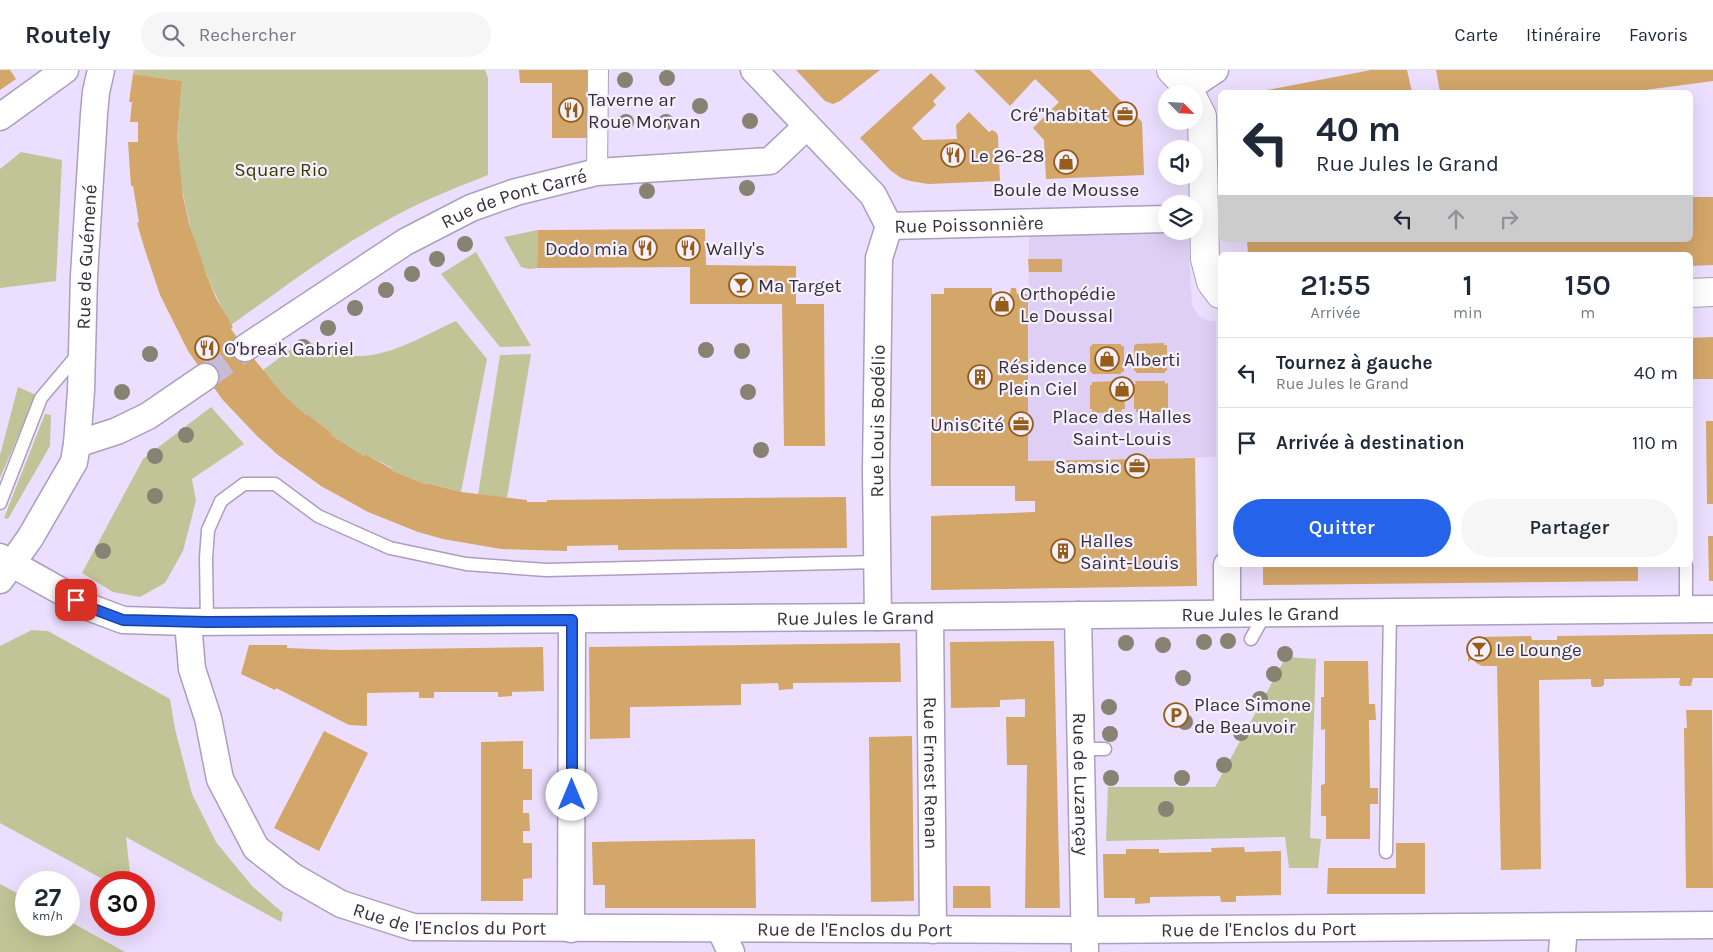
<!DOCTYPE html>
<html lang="fr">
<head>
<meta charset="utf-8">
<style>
  body { margin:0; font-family:Karla,sans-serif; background:#f6f6f7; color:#1f2937; height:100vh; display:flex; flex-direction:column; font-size:19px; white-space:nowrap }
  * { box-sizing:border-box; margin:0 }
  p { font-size:16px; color:#747a83 }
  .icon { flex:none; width:28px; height:28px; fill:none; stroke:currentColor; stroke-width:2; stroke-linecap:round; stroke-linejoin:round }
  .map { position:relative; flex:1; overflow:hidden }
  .drawer { position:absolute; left:1218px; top:182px; width:475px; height:315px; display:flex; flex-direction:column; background:#fff; border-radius:8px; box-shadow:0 5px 20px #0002 }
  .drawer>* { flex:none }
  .guide { position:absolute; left:1218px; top:20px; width:475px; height:152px; border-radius:8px; box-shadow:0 5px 20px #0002; background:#fff; color:#1f2937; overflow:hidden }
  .needle { width:32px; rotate:114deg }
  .controls { position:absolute; left:1158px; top:15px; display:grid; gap:10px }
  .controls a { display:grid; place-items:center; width:45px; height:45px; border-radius:50%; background:#fff; box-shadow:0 5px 20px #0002; font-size:25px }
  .speed { position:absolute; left:15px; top:801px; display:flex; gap:10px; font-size:25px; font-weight:700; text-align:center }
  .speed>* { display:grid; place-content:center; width:65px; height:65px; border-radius:50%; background:#fff; box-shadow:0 5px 20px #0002; line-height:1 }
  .speed small { font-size:12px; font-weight:400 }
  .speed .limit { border:8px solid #d22; background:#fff; color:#111 }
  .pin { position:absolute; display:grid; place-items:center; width:42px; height:42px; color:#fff; margin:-21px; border-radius:10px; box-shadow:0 2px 8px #0006 }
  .me { position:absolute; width:55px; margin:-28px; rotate:0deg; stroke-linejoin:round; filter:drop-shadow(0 0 4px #0008) }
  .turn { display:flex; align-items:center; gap:18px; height:105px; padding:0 15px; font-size:22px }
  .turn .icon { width:65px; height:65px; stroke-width:2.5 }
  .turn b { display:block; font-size:35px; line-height:42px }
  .lanes { display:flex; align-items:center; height:48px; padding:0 15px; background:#0003; justify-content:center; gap:25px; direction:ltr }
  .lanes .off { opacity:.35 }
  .eta { display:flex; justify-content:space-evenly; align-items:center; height:85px; text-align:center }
  .eta b { font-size:30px; font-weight:600; line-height:35px }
  .primary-button { display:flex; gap:10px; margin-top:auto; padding:10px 15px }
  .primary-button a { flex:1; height:58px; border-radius:30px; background:#2563eb; color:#fff; font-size:20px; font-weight:600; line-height:58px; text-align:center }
  .primary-button a+a { background:#f6f6f7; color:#1f2937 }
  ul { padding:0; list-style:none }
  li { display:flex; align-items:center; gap:15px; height:70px; padding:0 15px; border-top:1px solid #e0e1e3 }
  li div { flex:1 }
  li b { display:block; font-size:19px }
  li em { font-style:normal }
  header { display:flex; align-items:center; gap:30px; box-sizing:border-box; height:70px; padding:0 25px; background:#fff; border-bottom:1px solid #e0e1e3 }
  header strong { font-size:24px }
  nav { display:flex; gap:28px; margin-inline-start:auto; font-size:18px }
  .search { width:350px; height:45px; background:#f6f6f7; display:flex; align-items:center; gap:12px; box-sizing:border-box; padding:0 18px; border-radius:28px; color:#747a83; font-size:19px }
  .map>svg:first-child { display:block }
  .built { fill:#dfcff4 }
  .green { fill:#c0c496 }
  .building { fill:#d3a66a }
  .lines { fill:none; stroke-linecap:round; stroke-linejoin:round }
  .minor-tunnel { stroke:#c7bbd7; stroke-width:26; stroke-dasharray:26 13; stroke-linecap:butt }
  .service-casing { stroke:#ab9fbd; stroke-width:15 }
  .pedestrian-casing { stroke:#ab9fbd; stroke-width:22 }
  .minor-casing { stroke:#ab9fbd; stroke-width:29 }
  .tertiary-casing { stroke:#ab9fbd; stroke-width:30 }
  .service { stroke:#fff; stroke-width:12 }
  .pedestrian { stroke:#fff; stroke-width:20 }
  .minor { stroke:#fff; stroke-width:26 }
  .tertiary { stroke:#fff; stroke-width:28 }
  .tree { fill:#878272 }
  .route-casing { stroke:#184099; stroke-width:12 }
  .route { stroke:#2563eb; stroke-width:9 }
  .labels { text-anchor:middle; stroke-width:4.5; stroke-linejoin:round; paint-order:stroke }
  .poi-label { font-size:19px; fill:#342f3b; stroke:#f5f0fc; text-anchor:start }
  .park-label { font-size:19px; fill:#353700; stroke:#f5f0fc }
  .street-label { font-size:19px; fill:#342f3b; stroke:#f5f0fc }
</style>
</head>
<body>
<header>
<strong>Routely</strong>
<div class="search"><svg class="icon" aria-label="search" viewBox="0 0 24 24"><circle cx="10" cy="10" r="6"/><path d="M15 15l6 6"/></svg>Rechercher</div>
<nav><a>Carte</a><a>Itinéraire</a><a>Favoris</a></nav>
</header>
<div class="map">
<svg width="1713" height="882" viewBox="0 0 1713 882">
  <rect width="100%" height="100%" fill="#ecdefe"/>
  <path class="built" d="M1029,153L1188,161L1192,236L1199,246L1210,251H1216V387L1028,391Z"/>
  <path class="green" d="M134,0H485L488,8V105C450,120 412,135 377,156C326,185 279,221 231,255C204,207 187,157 180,103C179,93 176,82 177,72C179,53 180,31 182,11L133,4Z
    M21,82L62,90L56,211L0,218V99Z
    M538,160L537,198L530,199L521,197L504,167Z
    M476,182L531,276L500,277L441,204Z
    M456,251L487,289L461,422L428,413L427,415L391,400L392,398L365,384L364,386L331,365L332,363L307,344L306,345L283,324L263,300L305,269C362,306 403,275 456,251Z
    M531,284L507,428L478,425L500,285Z
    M18,317L36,325L0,408V385Z
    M211,337L244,374L192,409L196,431L183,481L165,513L140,527L113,522L82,503L143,389Z
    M45,344L51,345L50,376L8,449L4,448Z
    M32,560L48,561L170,629L175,659L192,724L216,772L252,816L283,843L281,852L126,767L131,812H108L0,753V576Z
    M1286,587L1316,589L1310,768L1321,769L1318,798H1289L1285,767L1106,771L1108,717H1215Z
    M0,814L26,828V855H69V851L125,882H0Z"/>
  <path class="building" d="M0,0H10L16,9L0,20Z
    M519,0H589L590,68H552V13H520Z
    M796,0H880L840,31L833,34L825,31Z
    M974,0H1090L1142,52L1144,105L1046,109L1044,70L1033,58L1059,32L1035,9L1010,36Z
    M1371,0H1407L1412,22H1257Z
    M1436,0H1713V11L1630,22H1440Z
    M931,3L946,18L933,31L936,35L912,58L923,70L957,69L956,55L969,42L989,62L992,60L996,62L998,66L1000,111L928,114L910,111L901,108L890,100L860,68Z
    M133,4L182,11L177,70L183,126L189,153L207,206L216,228L233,257L231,259L245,278L283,324L306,345L307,344L332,363L331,365L364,386L365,384L392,399L391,400L427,415V413L461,422L527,430V432H547V430L846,427L847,478L618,480V475L567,476V481L501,479L443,469L418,462L368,442L321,416L278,385L258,367L222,329L188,281L160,225L144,177L137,153L139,152L133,116H131L128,72H138V52H130L132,32H129Z
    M1690,127H1713V195L1690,196V185H1248L1247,170H1690Z
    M705,159L706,195L796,196V234H824L825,376H784L782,234H690V197L537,198L538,160Z
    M1028,189H1062V202H1029Z
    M944,218H992V224H1010L1011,218H1016L1017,224H1028V391L1195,388L1197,516L931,520V446L1035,442V431H1015V416H931V224H944Z
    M1713,267V309H1690V268Z
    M1164,273V275H1167V301H1165V303H1136V301H1134V276L1136,274Z
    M1092,274H1121V276H1124V302H1121V304H1092V302H1090V276H1092Z
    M1121,311V314H1124L1125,339H1122L1121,342L1092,343V339H1090V315H1092V312Z
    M1135,311H1165V314L1168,313V338H1165V342H1136V339H1134V314H1136Z
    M1706,351H1713V434H1707Z
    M1708,466H1713V511H1709Z
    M1263,495H1638V511L1263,515Z
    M1713,564V608H1693L1691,616H1681L1679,614L1680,608L1604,609V615L1601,617H1593L1591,615V609L1539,610L1541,799L1501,800L1497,596H1482L1476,593L1473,588L1468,592V580L1475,569L1480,567L1531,566L1532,570H1557V566Z
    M1054,571L1060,838H1025L1027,695H1007L1006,647H1025V629L1000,630V637L951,638L950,572Z
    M900,573L901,612L793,613V619L779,620L778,613L741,614V635L630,637V668L590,669L589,577Z
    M249,575H287V578L336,580L543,577L544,621L512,622V626L498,627V622H434V628H419V622L367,623V656L349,655L276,618L275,620L241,604Z
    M1324,591H1368L1369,634H1375L1376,650H1369L1370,718H1378V734H1370V769H1326V746H1321V715L1325,714V659L1321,660V627H1324Z
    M1686,640H1712L1713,818H1686L1684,658H1687Z
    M324,661L368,683L319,781L274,758Z
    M912,666L914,831L871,832L869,667Z
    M523,671V699H532V730H523V743H529L530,761H523V773H532V808L523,809V831H481V672Z
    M755,769L756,838H605V815H593L592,772Z
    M1396,773H1425V824H1327L1328,798H1396Z
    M1244,777L1245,782L1281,781V825L1236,826V832H1221L1220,826L1150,827V833L1135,834V828H1104L1103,784H1126V779H1159V783L1212,782L1211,778Z
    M953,816H990L991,838H953Z"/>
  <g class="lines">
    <path class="minor-tunnel" d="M205,307L245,278"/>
    <g class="service-casing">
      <path id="service" d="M0,433L41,328L79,283
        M1686,539V495
        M207,552L206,488L208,460L221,431L244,414H275L318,446L390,478L466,494L546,500L877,492
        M1251,569L1266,542
        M1081,679H1105
        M1386,782L1390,541"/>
    </g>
    <g class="pedestrian-casing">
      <path id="pedestrian" d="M597,102L598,0"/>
    </g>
    <g class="minor-casing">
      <g id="minor">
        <path d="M754,0L873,125L889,156"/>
        <path d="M1188,18L1215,0"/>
        <path d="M0,47L65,0"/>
        <path id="s1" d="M889,156L1166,149"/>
        <path id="s2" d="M245,278L405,172L471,138L516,122L597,102L770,91L807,56"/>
        <path d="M77,374L117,361L148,346L205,307"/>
        <path id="s3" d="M0,487L91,538L123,550L188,552L878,547L1713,539"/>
        <path d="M1227,495V543"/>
        <path id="s4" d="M0,510L30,468L74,392L77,374L81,321L84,206L94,44L96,22L101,0"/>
        <path id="s5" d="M1078,545L1085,882"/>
        <path id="s6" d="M878,547L876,401L879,188L889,156"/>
        <path id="s7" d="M930,547L933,860"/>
        <path id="s8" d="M188,552L192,599L208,648L220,709L256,778L292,806L341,834L413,857L1085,860L1713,855"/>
        <path d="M571,859L572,550"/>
        <path d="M720,859L731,882"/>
        <path d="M1562,882L1564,857"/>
      </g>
    </g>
    <g class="tertiary-casing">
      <path id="tertiary" d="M1171,0L1188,18L1191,24
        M1194,30L1202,46L1205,189L1211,212L1220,224
        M1690,223L1713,222"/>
    </g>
    <use href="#service" class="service"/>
    <use href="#pedestrian" class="pedestrian"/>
    <use href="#minor" class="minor"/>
    <use href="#tertiary" class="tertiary"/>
  </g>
  <g class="tree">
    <circle cx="667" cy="8" r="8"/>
    <circle cx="625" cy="10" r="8"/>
    <circle cx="700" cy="36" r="8"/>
    <circle cx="750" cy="51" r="8"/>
    <circle cx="626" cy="52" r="8"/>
    <circle cx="666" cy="52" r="8"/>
    <circle cx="747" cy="118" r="8"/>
    <circle cx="647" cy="121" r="8"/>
    <circle cx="465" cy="174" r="8"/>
    <circle cx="437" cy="189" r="8"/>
    <circle cx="412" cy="204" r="8"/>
    <circle cx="386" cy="220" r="8"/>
    <circle cx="355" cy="238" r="8"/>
    <circle cx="328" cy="258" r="8"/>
    <circle cx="303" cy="277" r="8"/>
    <circle cx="706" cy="280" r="8"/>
    <circle cx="742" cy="281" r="8"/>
    <circle cx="150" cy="284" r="8"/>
    <circle cx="122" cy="322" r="8"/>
    <circle cx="748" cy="322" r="8"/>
    <circle cx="186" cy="365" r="8"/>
    <circle cx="761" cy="380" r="8"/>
    <circle cx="155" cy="386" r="8"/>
    <circle cx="155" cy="426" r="8"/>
    <circle cx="103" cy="481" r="8"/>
    <circle cx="1228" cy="571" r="8"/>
    <circle cx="1204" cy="572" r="8"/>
    <circle cx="1126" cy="573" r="8"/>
    <circle cx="1163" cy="575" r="8"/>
    <circle cx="1285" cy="584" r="8"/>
    <circle cx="1274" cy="604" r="8"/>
    <circle cx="1183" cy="608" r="8"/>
    <circle cx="1260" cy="629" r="8"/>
    <circle cx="1109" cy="637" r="8"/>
    <circle cx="1185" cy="652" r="8"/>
    <circle cx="1241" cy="663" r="8"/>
    <circle cx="1110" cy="664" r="8"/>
    <circle cx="1224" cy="695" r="8"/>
    <circle cx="1111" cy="708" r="8"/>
    <circle cx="1182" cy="708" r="8"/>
    <circle cx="1166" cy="739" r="8"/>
  </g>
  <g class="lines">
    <g class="route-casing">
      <path id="route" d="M76,530L91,538L123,550L207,552L572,550V725"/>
    </g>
    <use href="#route" class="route"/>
  </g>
  <defs>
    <g id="restaurant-ring" transform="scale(1.25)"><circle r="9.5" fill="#f5f0fc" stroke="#965c1a" stroke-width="1.5"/><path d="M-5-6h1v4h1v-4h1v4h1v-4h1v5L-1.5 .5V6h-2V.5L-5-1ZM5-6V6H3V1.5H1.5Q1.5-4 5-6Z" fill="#965c1a"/></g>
    <g id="office-ring" transform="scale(1.25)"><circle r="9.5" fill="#f5f0fc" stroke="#965c1a" stroke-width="1.5"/><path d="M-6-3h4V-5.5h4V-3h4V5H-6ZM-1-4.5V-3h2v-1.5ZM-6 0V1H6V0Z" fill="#965c1a"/></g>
    <g id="shop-ring" transform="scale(1.25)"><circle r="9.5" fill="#f5f0fc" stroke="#965c1a" stroke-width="1.5"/><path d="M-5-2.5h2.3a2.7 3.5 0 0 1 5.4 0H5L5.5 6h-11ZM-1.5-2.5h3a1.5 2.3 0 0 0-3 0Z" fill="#965c1a"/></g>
    <g id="bar-ring" transform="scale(1.25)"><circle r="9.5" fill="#f5f0fc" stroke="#965c1a" stroke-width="1.5"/><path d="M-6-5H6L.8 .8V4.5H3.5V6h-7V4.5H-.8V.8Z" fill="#965c1a"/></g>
    <g id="building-ring" transform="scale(1.25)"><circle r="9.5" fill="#f5f0fc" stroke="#965c1a" stroke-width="1.5"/><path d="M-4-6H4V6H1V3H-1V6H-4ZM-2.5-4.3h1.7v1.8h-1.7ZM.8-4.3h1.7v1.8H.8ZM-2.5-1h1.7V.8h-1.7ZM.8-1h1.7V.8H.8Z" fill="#965c1a"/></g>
    <g id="parking-ring" transform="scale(1.25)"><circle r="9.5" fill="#f5f0fc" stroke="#965c1a" stroke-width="1.5"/><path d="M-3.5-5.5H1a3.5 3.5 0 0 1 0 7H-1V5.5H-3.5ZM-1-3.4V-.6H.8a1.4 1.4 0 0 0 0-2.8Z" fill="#965c1a"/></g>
  </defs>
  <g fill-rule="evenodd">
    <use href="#restaurant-ring" x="571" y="40"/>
    <use href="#office-ring" x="1125" y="44"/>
    <use href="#restaurant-ring" x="953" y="85"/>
    <use href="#shop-ring" x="1066" y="92"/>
    <use href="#restaurant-ring" x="645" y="178"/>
    <use href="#restaurant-ring" x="688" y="178"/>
    <use href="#bar-ring" x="741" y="215"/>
    <use href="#shop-ring" x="1002" y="234"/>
    <use href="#restaurant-ring" x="207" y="278"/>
    <use href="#shop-ring" x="1107" y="289"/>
    <use href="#building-ring" x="980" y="307"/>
    <use href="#shop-ring" x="1122" y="319"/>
    <use href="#office-ring" x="1021" y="354"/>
    <use href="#office-ring" x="1137" y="396"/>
    <use href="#building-ring" x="1063" y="481"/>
    <use href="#bar-ring" x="1479" y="579"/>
    <use href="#parking-ring" x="1176" y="645"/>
  </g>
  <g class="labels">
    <g class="poi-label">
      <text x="588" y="36">Taverne ar<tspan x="588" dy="22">Roue Morvan</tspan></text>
      <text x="1108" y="51" text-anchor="end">Cré"habitat</text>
      <text x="970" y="92">Le 26-28</text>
      <text x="1066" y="126" text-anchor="middle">Boule de Mousse</text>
      <text x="628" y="185" text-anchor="end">Dodo mia</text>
      <text x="706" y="185">Wally's</text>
      <text x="758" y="222">Ma Target</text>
      <text x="1020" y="230">Orthopédie<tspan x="1020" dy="22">Le Doussal</tspan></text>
      <text x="224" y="285">O'break Gabriel</text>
      <text x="1124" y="296">Alberti</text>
      <text x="998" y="303">Résidence<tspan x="998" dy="22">Plein Ciel</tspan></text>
      <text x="1122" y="353" text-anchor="middle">Place des Halles<tspan x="1122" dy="22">Saint-Louis</tspan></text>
      <text x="1004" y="361" text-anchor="end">UnisCité</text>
      <text x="1120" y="403" text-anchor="end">Samsic</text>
      <text x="1080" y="477">Halles<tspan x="1080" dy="22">Saint-Louis</tspan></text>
      <text x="1496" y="586">Le Lounge</text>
      <text x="1194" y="641">Place Simone<tspan x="1194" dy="22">de Beauvoir</tspan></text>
    </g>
    <g class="park-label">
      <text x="281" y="106">Square Rio</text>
    </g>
    <g class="street-label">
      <text dy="7" stroke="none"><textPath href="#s2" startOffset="310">Rue de Pont Carré</textPath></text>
      <text dy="7" stroke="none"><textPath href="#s1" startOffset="80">Rue Poissonnière</textPath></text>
      <text dy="7" stroke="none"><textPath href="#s4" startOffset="345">Rue de Guémené</textPath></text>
      <text dy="7" stroke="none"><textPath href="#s6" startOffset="196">Rue Louis Bodélio</textPath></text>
      <text dy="7" stroke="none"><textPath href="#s3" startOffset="1276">Rue Jules le Grand</textPath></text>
      <text dy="7" stroke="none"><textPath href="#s3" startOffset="871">Rue Jules le Grand</textPath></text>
      <text dy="7" stroke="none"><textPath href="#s7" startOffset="156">Rue Ernest Renan</textPath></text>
      <text dy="7" stroke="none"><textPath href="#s5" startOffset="169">Rue de Luzançay</textPath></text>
      <text dy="7" stroke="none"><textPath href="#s8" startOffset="452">Rue de l'Enclos du Port</textPath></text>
      <text dy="7" stroke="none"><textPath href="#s8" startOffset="858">Rue de l'Enclos du Port</textPath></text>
      <text dy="7" stroke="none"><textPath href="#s8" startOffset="1262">Rue de l'Enclos du Port</textPath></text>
    </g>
  </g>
</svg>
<div class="controls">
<a><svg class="needle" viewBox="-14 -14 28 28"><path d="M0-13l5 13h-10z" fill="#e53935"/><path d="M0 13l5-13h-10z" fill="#747a83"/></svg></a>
<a><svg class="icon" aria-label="sound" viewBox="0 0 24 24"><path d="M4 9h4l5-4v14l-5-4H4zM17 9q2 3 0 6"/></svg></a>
<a><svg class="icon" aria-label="layers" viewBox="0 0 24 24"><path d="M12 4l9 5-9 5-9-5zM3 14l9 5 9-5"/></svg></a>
</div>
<div class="speed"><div>27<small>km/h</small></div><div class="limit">30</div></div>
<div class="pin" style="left:76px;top:530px;background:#d93025"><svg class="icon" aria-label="arrive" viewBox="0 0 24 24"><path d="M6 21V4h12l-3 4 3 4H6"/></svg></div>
<svg class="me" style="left:572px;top:725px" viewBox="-20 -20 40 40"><circle r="19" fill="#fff"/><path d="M0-13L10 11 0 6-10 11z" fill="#2563eb"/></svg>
<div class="guide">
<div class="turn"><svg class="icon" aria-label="left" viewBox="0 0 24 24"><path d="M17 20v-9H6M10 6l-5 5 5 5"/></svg><div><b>40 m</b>Rue Jules le Grand</div></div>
<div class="lanes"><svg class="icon" aria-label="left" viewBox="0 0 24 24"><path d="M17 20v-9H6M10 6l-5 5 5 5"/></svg><svg class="icon off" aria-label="ahead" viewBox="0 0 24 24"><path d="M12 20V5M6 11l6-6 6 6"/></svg><svg class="icon off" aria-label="right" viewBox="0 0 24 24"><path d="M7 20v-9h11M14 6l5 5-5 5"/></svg></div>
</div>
<section class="drawer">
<div class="eta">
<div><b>21:55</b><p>Arrivée</p></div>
<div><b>1</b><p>min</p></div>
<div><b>150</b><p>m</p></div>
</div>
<ul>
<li><svg class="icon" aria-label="left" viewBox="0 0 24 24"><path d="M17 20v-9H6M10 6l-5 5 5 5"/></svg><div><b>Tournez à gauche</b><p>Rue Jules le Grand</p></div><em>40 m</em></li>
<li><svg class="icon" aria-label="arrive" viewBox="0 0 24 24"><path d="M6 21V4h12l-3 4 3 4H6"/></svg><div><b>Arrivée à destination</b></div><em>110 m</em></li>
</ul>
<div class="primary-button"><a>Quitter</a><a>Partager</a></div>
</section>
</div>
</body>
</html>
